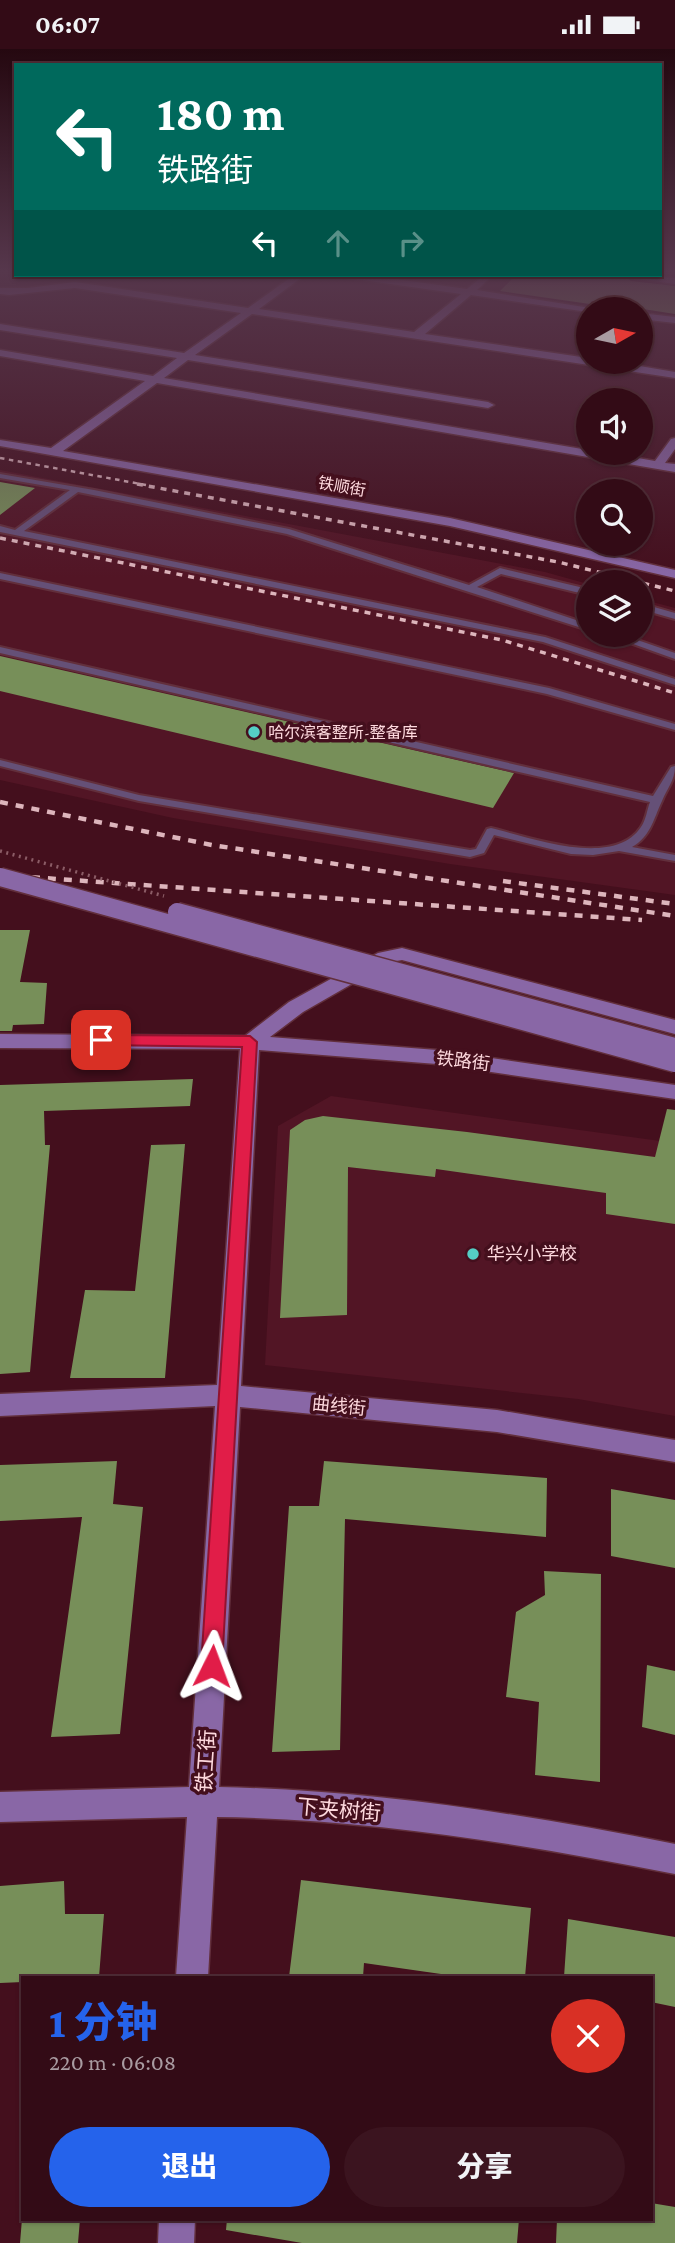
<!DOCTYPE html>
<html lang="zh">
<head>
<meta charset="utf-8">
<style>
  body { margin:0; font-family:"Crimson Pro","Noto Sans SC",serif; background:#3b141f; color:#f1f3f6; height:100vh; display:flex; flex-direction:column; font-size:26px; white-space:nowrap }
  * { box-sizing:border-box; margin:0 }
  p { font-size:23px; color:#a99ba1 }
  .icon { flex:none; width:38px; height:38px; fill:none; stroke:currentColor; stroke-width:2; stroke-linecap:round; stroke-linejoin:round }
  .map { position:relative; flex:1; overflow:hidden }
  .details { position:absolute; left:21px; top:1927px; width:632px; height:245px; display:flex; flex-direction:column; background:#330b16; border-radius:0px; box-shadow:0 2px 5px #0004,0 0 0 2px #4e2b35 }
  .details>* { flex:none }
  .top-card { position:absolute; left:14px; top:14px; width:648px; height:214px; border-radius:0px; box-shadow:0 2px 5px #0004,0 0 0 2px #4e2b35; background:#00695c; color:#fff; overflow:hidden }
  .needle { width:46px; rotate:81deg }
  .buttons { position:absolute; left:576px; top:248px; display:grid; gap:14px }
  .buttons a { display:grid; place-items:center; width:77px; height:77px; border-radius:50%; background:#330b16; box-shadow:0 2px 5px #0004,0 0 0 2px #4e2b35; font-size:35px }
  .pin { position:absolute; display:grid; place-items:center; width:60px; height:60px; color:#fff; margin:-30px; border-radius:14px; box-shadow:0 4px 10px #0006 }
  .me { position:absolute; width:77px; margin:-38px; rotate:3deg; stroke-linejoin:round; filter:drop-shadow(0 0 5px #0008) }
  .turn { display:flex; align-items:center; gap:24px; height:147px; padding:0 28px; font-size:32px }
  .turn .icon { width:91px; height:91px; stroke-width:2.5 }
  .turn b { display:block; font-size:49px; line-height:60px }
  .lanes { display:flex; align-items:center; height:66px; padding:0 28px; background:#0003; justify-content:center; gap:35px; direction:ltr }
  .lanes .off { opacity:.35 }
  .round { display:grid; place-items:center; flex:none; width:74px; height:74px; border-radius:37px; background:#3b141f }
  .overview { display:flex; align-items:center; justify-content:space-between; height:119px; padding:0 28px }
  h1 { font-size:42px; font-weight:800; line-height:52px; color:#2563eb }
  .primary-button { display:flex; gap:14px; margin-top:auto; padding:14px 28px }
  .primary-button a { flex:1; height:80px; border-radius:42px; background:#2563eb; color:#fff; font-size:28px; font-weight:800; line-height:80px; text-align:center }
  .primary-button a+a { background:#3b141f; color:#f1f3f6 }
  .status { display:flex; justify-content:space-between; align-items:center; height:49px; padding:0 35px; background:#330b16; direction:ltr }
  .status svg { height:19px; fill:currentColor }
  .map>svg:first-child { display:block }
  .built { fill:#521525 }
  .building { fill:#778f59 }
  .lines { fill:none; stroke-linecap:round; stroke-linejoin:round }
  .lane-casing { stroke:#622f3c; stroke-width:4 }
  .secondary-casing { stroke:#622f3c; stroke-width:3 }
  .lane { fill:#655077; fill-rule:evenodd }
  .secondary { fill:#8967a6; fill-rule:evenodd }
  .rail-far2 { stroke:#ddb5bc; stroke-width:2.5; stroke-dasharray:4.5 4.5; stroke-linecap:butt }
  .rail-far1 { stroke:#ddb5bc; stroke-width:3.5; stroke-dasharray:6 6; stroke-linecap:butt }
  .rail { stroke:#ddb5bc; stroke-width:4.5; stroke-dasharray:8 8; stroke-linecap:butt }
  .secondary-bridge-casing { stroke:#622f3c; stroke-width:21; stroke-linecap:butt }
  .path-bridge { stroke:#8b5c66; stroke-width:3.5; stroke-dasharray:2 4.5; stroke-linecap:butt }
  .secondary-bridge { stroke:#8967a6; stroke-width:18 }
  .route { fill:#e11d48; stroke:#92132f; stroke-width:2 }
  .poi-dot { fill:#55cec5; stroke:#440f1d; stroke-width:2.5 }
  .labels { text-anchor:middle; stroke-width:7; stroke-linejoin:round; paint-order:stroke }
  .far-street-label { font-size:16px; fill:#fdd8dd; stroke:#440f1d }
  .far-poi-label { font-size:16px; fill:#fdd8dd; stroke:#440f1d; text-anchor:start }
  .street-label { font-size:18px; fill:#fdd8dd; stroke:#440f1d }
  .poi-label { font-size:18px; fill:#fdd8dd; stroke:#440f1d; text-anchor:start }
  .near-street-label { font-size:21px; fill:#fdd8dd; stroke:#440f1d }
</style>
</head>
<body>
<div class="status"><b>06:07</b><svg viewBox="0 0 49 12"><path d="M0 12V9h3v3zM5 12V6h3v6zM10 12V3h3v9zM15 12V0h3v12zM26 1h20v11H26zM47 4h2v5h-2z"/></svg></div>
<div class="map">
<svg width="675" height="2194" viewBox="0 0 675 2194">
  <rect width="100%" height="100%" fill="#440f1d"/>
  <path class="built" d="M0,421L545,523L588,535V586H640L641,550L675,559V846L450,815L173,769L0,731Z
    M331,1047L675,1094V1367L578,1350L265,1316L278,1077Z"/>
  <path class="building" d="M516,226H624L631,232L675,237V265L592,252L590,255L500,242Z
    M0,433L35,439L0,466Z
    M0,607L514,724L493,759L0,642Z
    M0,881H30L20,933L47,934L44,975L13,976L12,982H0Z
    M193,1030L190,1057L44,1062L45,1096H50L30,1323L0,1325V1036Z
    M667,1060L675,1061V1175L606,1165V1144L436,1120L435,1128L348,1118L347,1266L280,1269L290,1081L305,1071L323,1067L467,1083L655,1108Z
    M185,1095L165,1329H70L85,1241L135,1242L151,1096Z
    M117,1412L113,1455L143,1458L120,1685L51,1688L82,1468L0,1472V1416Z
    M324,1412L547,1429L546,1488L345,1470L340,1701L272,1703L289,1457H319Z
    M611,1440L675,1451V1519L611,1507Z
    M544,1522L601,1525L600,1733L535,1726L539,1653L506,1648L516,1563L545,1546Z
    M647,1616L675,1622V1686L642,1678Z
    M301,1831L531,1859L525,1928H462L364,1914L363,1928H289Z
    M64,1832L65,1865H104L99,1928H23V1933L0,1934V1837Z
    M568,1870L675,1888V1958L651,1953V1928H564Z
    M651,2154L675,2158V2194H556L557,2170H651Z
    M22,2170H80L78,2194H20Z
    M227,2170H519L517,2194H302L226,2181Z"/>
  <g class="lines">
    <g class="lane-casing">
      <path id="lane" d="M0,425L94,441L289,480L469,536L500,519L588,540V546L501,525L477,538L588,575V581L287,485L78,443L24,482L545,588L675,630V636L543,593L0,483V477L15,481L70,441L0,429Z
        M0,524L549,639L675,675V681L547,645L0,530Z
        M640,554L675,564V570L640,560Z
        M608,586H623L675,604V610Z
        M0,598L653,747L671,718L675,717C675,732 667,739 662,752C653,771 651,787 632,798L675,806V812L619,802L593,806L571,805L494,786L484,804L470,808L139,752L0,717V711L139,746L470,801L476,800L487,780L491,779C529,788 613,820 641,778C646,771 647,761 650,753L0,604Z"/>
    </g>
    <g class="secondary-casing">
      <path id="secondary" d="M294,226H305L259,260L414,283L461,245L348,229L344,226H366L467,240L484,226H493L477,241L603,261L588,263L471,246L425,285L588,309V313H616L675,323V329L252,265L195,306L488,353L494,356L488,359L188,311L164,329L588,401V404H609L655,412L671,390L675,389V400L665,414L675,415V423L157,334L63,402L450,469L675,521V529L450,477L0,397V391L51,399L145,332L0,307V301L153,327L177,309L0,281V275L184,304L241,264L75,239L9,246L0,245V239H28L75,233L248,259Z
        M626,226L675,229V235L631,229Z
        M640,264L675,268V274L640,270Z
        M402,899L675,971V985L402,911L390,913L303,963L270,988L437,1001L675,1036V1050L437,1015L259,1001L241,1337L497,1361L675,1391V1413L497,1383L240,1358L219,1738C372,1741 524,1765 675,1795V1825C524,1795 371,1770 217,1768L208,1928H176L187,1768L0,1773V1743L189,1738L215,1357L0,1367V1345L217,1336L240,1000L0,999V985L245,987L289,953L378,904Z
        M159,2170H195L194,2194H158Z"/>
    </g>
    <use href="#lane" class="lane"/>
    <use href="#secondary" class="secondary"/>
    <path class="rail-far2" d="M0,409L146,436"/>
    <path class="rail-far1" d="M137,435L558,513L675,542
      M0,489L502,591L675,644"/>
    <path class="rail" d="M0,753L212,796L675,867
      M0,826L642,871
      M503,832L675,855"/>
    <g class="secondary-bridge-casing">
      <path id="secondary-bridge" d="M0,828L675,1014
        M177,863L675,998"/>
    </g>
    <path class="path-bridge" d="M0,802L164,847"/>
    <use href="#secondary-bridge" class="secondary-bridge"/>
  </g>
  <linearGradient id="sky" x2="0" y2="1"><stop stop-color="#250810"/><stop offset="0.42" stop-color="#56374c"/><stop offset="1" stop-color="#56374c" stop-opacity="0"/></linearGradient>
  <rect width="675" height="529" fill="url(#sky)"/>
  <path class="route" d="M101,986L250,987L257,993L222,1617L219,1625L212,1628L204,1625L201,1617L242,998L101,996L93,991Z"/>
  <g class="poi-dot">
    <circle cx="254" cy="683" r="7"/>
    <circle cx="473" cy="1205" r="7"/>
  </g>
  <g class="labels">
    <g class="far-street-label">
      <text transform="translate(342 437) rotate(10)" y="6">铁顺街</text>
    </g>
    <g class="far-poi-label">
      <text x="268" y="689">哈尔滨客整所-整备库</text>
    </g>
    <g class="street-label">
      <text transform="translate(463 1012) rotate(7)" y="6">铁路街</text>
      <text transform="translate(339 1357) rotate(6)" y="6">曲线街</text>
    </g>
    <g class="poi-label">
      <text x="487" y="1211">华兴小学校</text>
    </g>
    <g class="near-street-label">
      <text transform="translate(206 1712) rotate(-86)" y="7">铁工街</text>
      <text transform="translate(339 1761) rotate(5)" y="7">下夹树街</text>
    </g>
  </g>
</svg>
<div class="buttons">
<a><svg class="needle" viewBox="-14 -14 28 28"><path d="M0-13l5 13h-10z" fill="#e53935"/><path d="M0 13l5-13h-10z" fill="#a99ba1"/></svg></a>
<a><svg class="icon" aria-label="sound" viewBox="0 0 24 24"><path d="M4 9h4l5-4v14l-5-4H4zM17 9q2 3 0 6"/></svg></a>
<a><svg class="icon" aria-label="search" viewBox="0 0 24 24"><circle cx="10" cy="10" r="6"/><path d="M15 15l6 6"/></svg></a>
<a><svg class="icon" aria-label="layers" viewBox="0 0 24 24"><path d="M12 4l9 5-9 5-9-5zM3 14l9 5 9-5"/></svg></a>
</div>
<div class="pin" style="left:101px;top:991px;background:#d93025"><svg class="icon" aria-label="arrive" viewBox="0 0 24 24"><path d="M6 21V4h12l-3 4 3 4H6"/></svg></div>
<svg class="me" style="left:212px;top:1617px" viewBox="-20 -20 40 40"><path d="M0-17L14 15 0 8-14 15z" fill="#e11d48" stroke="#fff" stroke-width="4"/></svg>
<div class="top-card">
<div class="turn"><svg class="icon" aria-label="left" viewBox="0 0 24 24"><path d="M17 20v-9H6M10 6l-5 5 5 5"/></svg><div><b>180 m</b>铁路街</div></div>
<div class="lanes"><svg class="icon" aria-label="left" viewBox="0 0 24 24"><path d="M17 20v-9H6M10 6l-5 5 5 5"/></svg><svg class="icon off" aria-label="ahead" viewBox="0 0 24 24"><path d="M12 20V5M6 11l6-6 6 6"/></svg><svg class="icon off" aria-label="right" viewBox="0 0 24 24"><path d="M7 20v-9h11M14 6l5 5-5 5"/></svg></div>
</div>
<section class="details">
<div class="overview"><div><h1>1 分钟</h1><p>220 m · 06:08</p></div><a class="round" style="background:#d93025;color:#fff"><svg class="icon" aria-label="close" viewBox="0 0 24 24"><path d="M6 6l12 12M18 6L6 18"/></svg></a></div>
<div class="primary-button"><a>退出</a><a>分享</a></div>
</section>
</div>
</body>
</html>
